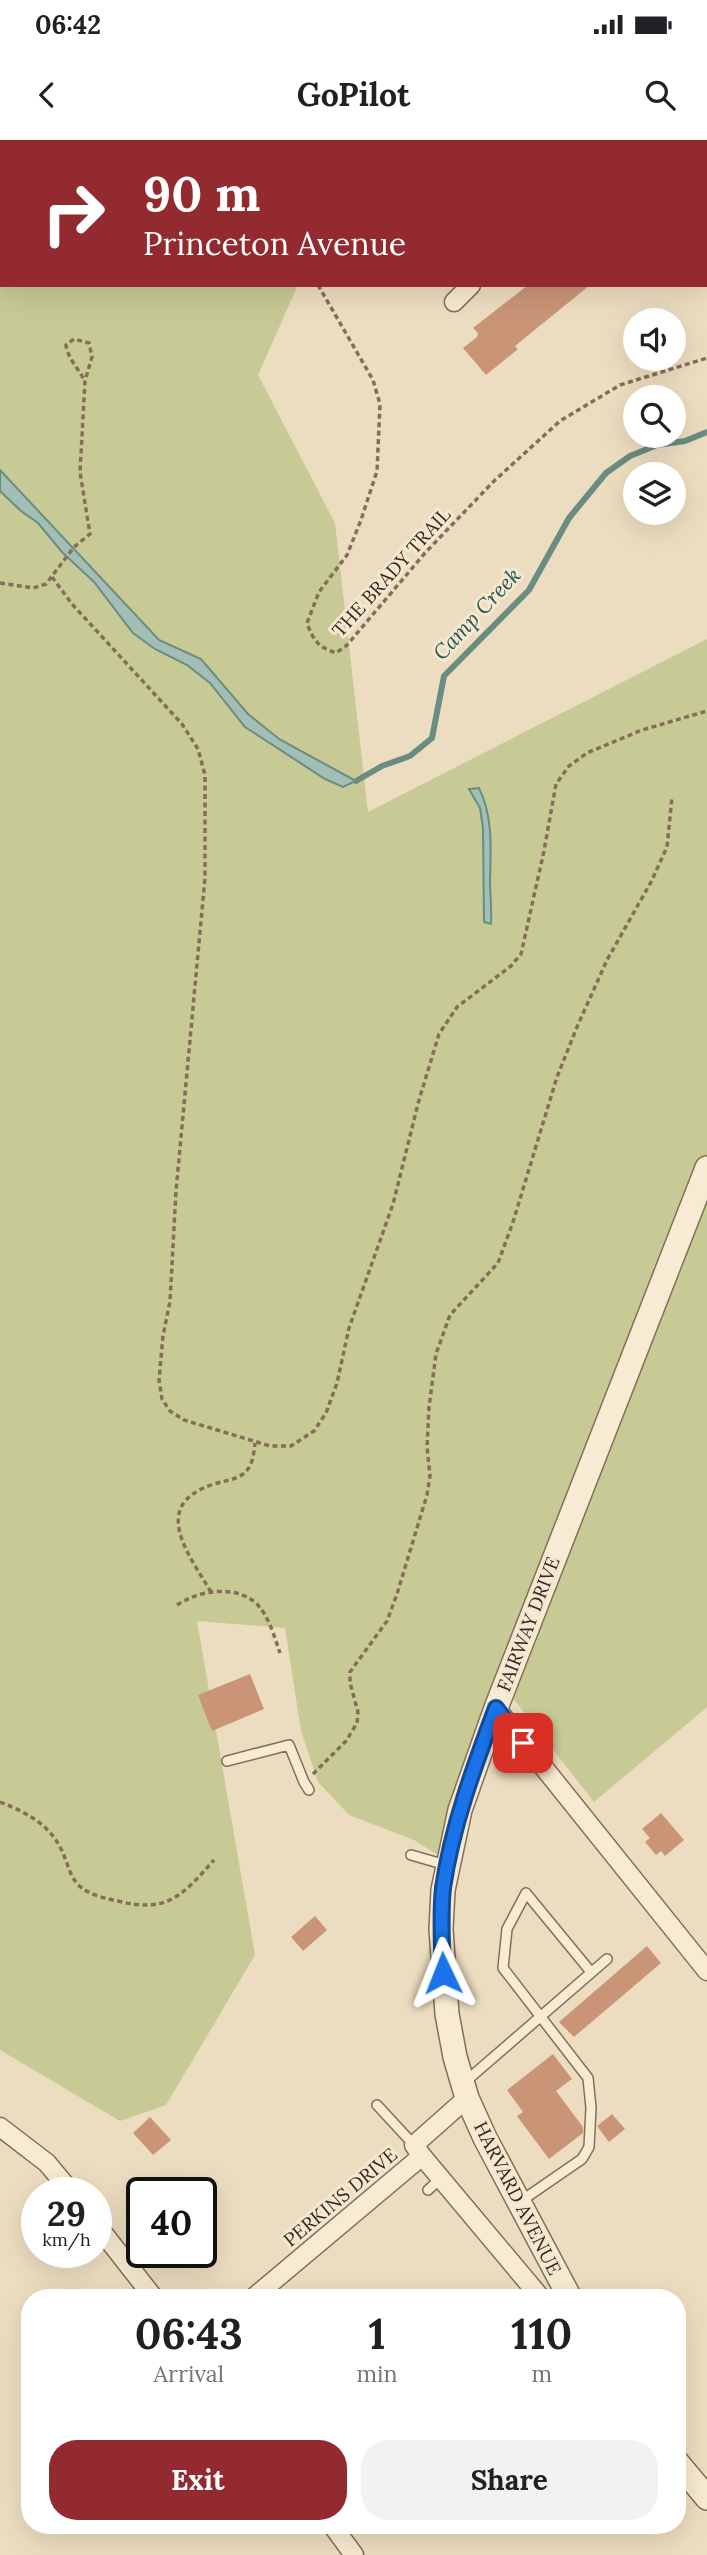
<!DOCTYPE html>
<html lang="en">
<head>
<meta charset="utf-8">
<style>
  body { margin:0; font-family:Lora,serif; background:#f2f2f2; color:#202124; height:100vh; display:flex; flex-direction:column; font-size:26px; white-space:nowrap }
  * { box-sizing:border-box; margin:0 }
  p { font-size:23px; color:#757577 }
  .icon { flex:none; width:38px; height:38px; fill:none; stroke:currentColor; stroke-width:2; stroke-linecap:round; stroke-linejoin:round }
  .map { position:relative; flex:1; overflow:hidden }
  .panel { position:absolute; left:21px; top:2149px; width:665px; height:245px; display:flex; flex-direction:column; background:#fff; border-radius:28px; box-shadow:0 7px 28px #0002 }
  .panel>* { flex:none }
  .banner { position:absolute; left:0px; top:0px; width:707px; height:147px; box-shadow:0 7px 28px #0002; background:#932a2f; color:#fff; overflow:hidden }
  .tools { position:absolute; left:623px; top:168px; display:grid; gap:14px }
  .tools a { display:grid; place-items:center; width:63px; height:63px; border-radius:50%; background:#fff; box-shadow:0 7px 28px #0002; font-size:35px }
  .speed { position:absolute; left:21px; top:2037px; display:flex; gap:14px; font-size:35px; font-weight:700; text-align:center }
  .speed>* { display:grid; place-content:center; width:91px; height:91px; border-radius:50%; background:#fff; box-shadow:0 7px 28px #0002; line-height:1 }
  .speed small { font-size:18px; font-weight:400 }
  .speed .limit { border:4px solid #111; border-radius:10px; background:#fff; color:#111 }
  .pin { position:absolute; display:grid; place-items:center; width:60px; height:60px; color:#fff; margin:-30px; border-radius:14px; box-shadow:0 4px 10px #0006 }
  .me { position:absolute; width:77px; margin:-38px; rotate:358deg; stroke-linejoin:round; filter:drop-shadow(0 0 5px #0008) }
  .turn { display:flex; align-items:center; gap:24px; height:147px; padding:0 28px; font-size:32px }
  .turn .icon { width:91px; height:91px; stroke-width:2.5 }
  .turn b { display:block; font-size:49px; line-height:60px }
  .eta { display:flex; justify-content:space-evenly; align-items:center; height:119px; text-align:center }
  .eta b { font-size:42px; font-weight:700; line-height:49px }
  .primary-button { display:flex; gap:14px; margin-top:auto; padding:14px 28px }
  .primary-button a { flex:1; height:80px; border-radius:28px; background:#932a2f; color:#fff; font-size:28px; font-weight:700; line-height:80px; text-align:center }
  .primary-button a+a { background:#f2f2f2; color:#202124 }
  .status { display:flex; justify-content:space-between; align-items:center; height:49px; padding:0 35px; background:#fff; direction:ltr }
  .status svg { height:19px; fill:currentColor }
  header { display:flex; justify-content:space-between; align-items:center; height:91px; padding:0 28px; background:#fff; font-size:32px; font-weight:700 }
  .map>svg:first-child { display:block }
  .green { fill:#c7ca95 }
  .water { fill:#a3bfb5; stroke:#6a8c82; stroke-width:2 }
  .lines { fill:none; stroke-linecap:round; stroke-linejoin:round }
  .stream { stroke:#6a8c82; stroke-width:6 }
  .building { fill:#ca9577 }
  .service-casing { stroke:#856e58; stroke-width:12 }
  .minor-casing { stroke:#856e58; stroke-width:21 }
  .tertiary-casing { stroke:#856e58; stroke-width:26 }
  .path { stroke:#856e58; stroke-width:3.5; stroke-dasharray:5 3.5; stroke-linecap:butt }
  .service { stroke:#f8ebd3; stroke-width:9 }
  .minor { stroke:#f8ebd3; stroke-width:18 }
  .tertiary { stroke:#f8ebd3; stroke-width:23 }
  .route-casing { stroke:#114b97; stroke-width:18 }
  .route { stroke:#1a73e8; stroke-width:12 }
  .labels { text-anchor:middle; stroke-width:6; stroke-linejoin:round; paint-order:stroke }
  .street-label { font-size:19px; fill:#35271d; stroke:#f4e8d0 }
  .water-label { font-size:21px; font-style:italic; fill:#2c5550; stroke:#f4e8d0 }
</style>
</head>
<body>
<div class="status"><b>06:42</b><svg viewBox="0 0 49 12"><path d="M0 12V9h3v3zM5 12V6h3v6zM10 12V3h3v9zM15 12V0h3v12zM26 1h20v11H26zM47 4h2v5h-2z"/></svg></div>
<header><svg class="icon" aria-label="back" viewBox="0 0 24 24"><path d="M15 5l-7 7 7 7"/></svg>GoPilot<svg class="icon" aria-label="search" viewBox="0 0 24 24"><circle cx="10" cy="10" r="6"/><path d="M15 15l6 6"/></svg></header>
<div class="map">
<svg width="707" height="2415" viewBox="0 0 707 2415">
  <rect width="100%" height="100%" fill="#edddc0"/>
  <path class="green" d="M0,0L283,2H2V145H298L258,235L335,383L368,672L707,499V1567L594,1662L512,1557L446,1720L414,1700L349,1675L318,1642L301,1591L285,1488L197,1481L255,1815L166,1965L120,1981L0,1910Z"/>
  <path class="water" d="M0,330L159,500L201,519L248,574L279,599L356,641L343,647L325,639L245,587L210,543L187,525L155,509L133,493L94,442L62,412L38,383L21,371L0,351Z
    M479,648C493,676 491,709 490,740C490,755 492,769 491,784L484,782L483,688L480,668L469,649Z"/>
  <g class="lines">
    <path class="stream" d="M356,641L382,626L410,616L432,598L444,536L529,450L569,378L606,333L630,316L657,305L685,301L707,292"/>
  </g>
  <path class="building" d="M528,145H590L515,206L518,209L486,235L463,208L477,197L478,193L473,188Z
    M250,1534L264,1569L212,1591L198,1555Z
    M661,1673L684,1700L665,1716L661,1711L656,1715L645,1702L650,1698L642,1689Z
    M315,1776L327,1790L303,1811L291,1797Z
    M647,1806L661,1823L574,1897L559,1882Z
    M553,1914L572,1939L556,1951L583,1987V1993L549,2019L517,1976L523,1972L507,1950Z
    M612,1974L625,1989L609,2002L597,1986Z
    M150,1977L171,2000L153,2015L133,1993Z"/>
  <g class="lines">
    <g class="service-casing">
      <path id="service" d="M227,1621L289,1605L304,1642L309,1650
        M411,1715L446,1725
        M465,1942L607,1819
        M377,1965L414,2005
        M428,2050L441,2038
        M521,2061L582,2019L589,2007L591,1968L588,1938L503,1828L507,1789L526,1753L591,1832"/>
    </g>
    <g class="minor-casing">
      <path id="minor" d="M487,2V0
        M454,162L471,145
        M496,1568L707,1831
        M0,1987L47,2023L72,2053
        M422,2016L541,2158
        M96,2084L154,2158
        M253,2158L422,2016L414,2005L467,1958
        M332,2385L354,2415"/>
    </g>
    <g class="tertiary-casing">
      <path id="tertiary" d="M570,2158L485,1998L467,1958L455,1917L447,1874L441,1789L443,1750L460,1670L496,1568L707,1028
        M677,2322L707,2358"/>
    </g>
    <path class="path" d="M81,0L139,2
      M318,145L373,240L380,264L377,331L361,380L347,415L319,452L307,483C313,500 318,507 336,513L347,505L425,413L494,341L560,281L620,245L707,218
      M52,437L72,464L182,584L198,609L205,635V738L176,1051L170,1161L163,1196L159,1240L162,1259L170,1271L184,1280L270,1306H291L314,1291L326,1273L337,1243L349,1188L393,1064L419,960L439,894L457,867L511,826L521,814L544,711L556,644L569,626L587,613L642,590L707,571
      M0,443L33,448L46,444L74,407L90,394L80,332L85,241L92,217L89,203L74,199L66,205C68,219 78,228 85,241
      M211,1452C188,1413 149,1365 214,1344C226,1340 240,1340 248,1329C253,1322 254,1312 255,1303
      M177,1465C198,1451 234,1444 256,1463C269,1476 274,1496 280,1513
      M313,1634L346,1601L357,1583L358,1572L350,1543V1532L387,1481L397,1454L427,1355L430,1336L427,1307L429,1267L436,1214L450,1175L498,1123L513,1082L557,937L577,887L607,820L651,742L667,707L672,657
      M0,1662C25,1672 50,1684 62,1711C68,1723 70,1740 82,1748C91,1755 107,1759 118,1761C167,1774 183,1755 214,1720"/>
    <use href="#service" class="service"/>
    <use href="#minor" class="minor"/>
    <use href="#tertiary" class="tertiary"/>
  </g>
  <g class="lines">
    <g class="route-casing">
      <path id="route" d="M443,1833C442,1805 440,1776 443,1748C452,1686 474,1627 496,1568L523,1603"/>
    </g>
    <use href="#route" class="route"/>
  </g>
  <g class="labels">
    <g class="street-label">
      <text transform="translate(391 432) rotate(-48)" y="7">THE BRADY TRAIL</text>
      <text transform="translate(528 1484) rotate(-69)" y="7">FAIRWAY DRIVE</text>
      <text transform="translate(340 2057) rotate(-40)" y="7">PERKINS DRIVE</text>
      <text transform="translate(518 2058) rotate(63)" y="7">HARVARD AVENUE</text>
    </g>
    <g class="water-label">
      <text transform="translate(477 474) rotate(-47)" y="7">Camp Creek</text>
    </g>
  </g>
</svg>
<div class="tools">
<a><svg class="icon" aria-label="sound" viewBox="0 0 24 24"><path d="M4 9h4l5-4v14l-5-4H4zM17 9q2 3 0 6"/></svg></a>
<a><svg class="icon" aria-label="search" viewBox="0 0 24 24"><circle cx="10" cy="10" r="6"/><path d="M15 15l6 6"/></svg></a>
<a><svg class="icon" aria-label="layers" viewBox="0 0 24 24"><path d="M12 4l9 5-9 5-9-5zM3 14l9 5 9-5"/></svg></a>
</div>
<div class="speed"><div>29<small>km/h</small></div><div class="limit">40</div></div>
<div class="pin" style="left:523px;top:1603px;background:#d93025"><svg class="icon" aria-label="arrive" viewBox="0 0 24 24"><path d="M6 21V4h12l-3 4 3 4H6"/></svg></div>
<svg class="me" style="left:443px;top:1833px" viewBox="-20 -20 40 40"><path d="M0-17L14 15 0 8-14 15z" fill="#1a73e8" stroke="#fff" stroke-width="4"/></svg>
<div class="banner">
<div class="turn"><svg class="icon" aria-label="right" viewBox="0 0 24 24"><path d="M7 20v-9h11M14 6l5 5-5 5"/></svg><div><b>90 m</b>Princeton Avenue</div></div>
</div>
<section class="panel">
<div class="eta">
<div><b>06:43</b><p>Arrival</p></div>
<div><b>1</b><p>min</p></div>
<div><b>110</b><p>m</p></div>
</div>
<div class="primary-button"><a>Exit</a><a>Share</a></div>
</section>
</div>
</body>
</html>
